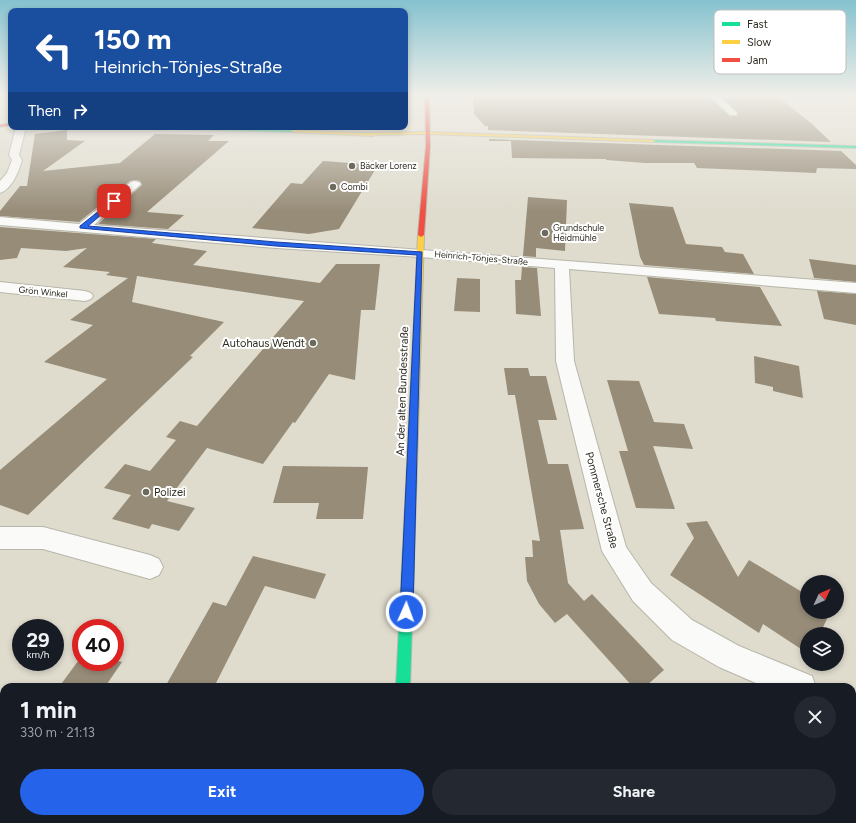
<!DOCTYPE html>
<html lang="en">
<head>
<meta charset="utf-8">
<style>
  body { margin:0; font-family:Figtree,sans-serif; background:#242831; color:#f1f3f6; height:100vh; display:flex; flex-direction:column; font-size:15px; white-space:nowrap }
  * { box-sizing:border-box; margin:0 }
  p { font-size:13px; color:#9ea1a6 }
  .icon { flex:none; width:22px; height:22px; fill:none; stroke:currentColor; stroke-width:2; stroke-linecap:round; stroke-linejoin:round }
  .map { position:relative; flex:1; overflow:hidden }
  .drawer { position:absolute; left:0px; top:683px; width:856px; height:140px; display:flex; flex-direction:column; background:#171b24; border-radius:12px 12px 0 0; box-shadow:0 2px 6px #0003 }
  .drawer>* { flex:none }
  .top-card { position:absolute; left:8px; top:8px; width:400px; height:122px; border-radius:8px; box-shadow:0 2px 6px #0003; background:#1a4fa0; color:#fff; overflow:hidden }
  .needle { width:26px; rotate:46deg }
  .fabs { position:absolute; left:800px; top:575px; display:grid; gap:8px }
  .fabs a { display:grid; place-items:center; width:44px; height:44px; border-radius:50%; background:#171b24; box-shadow:0 2px 6px #0003; font-size:20px }
  .speed { position:absolute; left:12px; top:619px; display:flex; gap:8px; font-size:20px; font-weight:700; text-align:center }
  .speed>* { display:grid; place-content:center; width:52px; height:52px; border-radius:50%; background:#171b24; box-shadow:0 2px 6px #0003; line-height:1 }
  .speed small { font-size:10px; font-weight:400 }
  .speed .limit { border:6px solid #d22; background:#fff; color:#111 }
  .pin { position:absolute; display:grid; place-items:center; width:34px; height:34px; color:#fff; margin:-17px; border-radius:8px; box-shadow:0 2px 6px #0006 }
  .me { position:absolute; width:44px; margin:-22px; rotate:2deg; stroke-linejoin:round; filter:drop-shadow(0 0 3px #0008) }
  .turn { display:flex; align-items:center; gap:14px; height:84px; padding:0 20px; font-size:18px }
  .turn .icon { width:52px; height:52px; stroke-width:2.5 }
  .turn b { display:block; font-size:28px; line-height:34px }
  .then { display:flex; align-items:center; height:38px; padding:0 20px; background:#0003; gap:8px; font-size:15px }
  .round { display:grid; place-items:center; flex:none; width:42px; height:42px; border-radius:21px; background:#242831 }
  .summary { display:flex; align-items:center; justify-content:space-between; height:68px; padding:0 20px }
  h1 { font-size:24px; font-weight:700; line-height:30px }
  .cta { display:flex; gap:8px; margin-top:auto; padding:8px 20px }
  .cta a { flex:1; height:46px; border-radius:24px; background:#2563eb; color:#fff; font-size:16px; font-weight:700; line-height:46px; text-align:center }
  .cta a+a { background:#242831; color:#f1f3f6 }
  .map>svg:first-child { display:block }
  .building { fill:#978c78 }
  .lines { fill:none; stroke-linecap:round; stroke-linejoin:round }
  .street-casing { stroke:#b7b6aa; stroke-width:2 }
  .fast-casing { stroke:#b7b6aa; stroke-width:2 }
  .slow-casing { stroke:#b7b6aa; stroke-width:2 }
  .jam-casing { stroke:#b7b6aa; stroke-width:2 }
  .street { fill:#fafaf8; fill-rule:evenodd }
  .fast { fill:#16e098; fill-rule:evenodd }
  .slow { fill:#ffcf43; fill-rule:evenodd }
  .jam { fill:#f24e42; fill-rule:evenodd }
  .route { fill:#2563eb; stroke:#184099 }
  .poi-dot { fill:#6c6a5e; stroke:#fff; stroke-width:1.5 }
  .labels { text-anchor:middle; stroke-width:4; stroke-linejoin:round; paint-order:stroke }
  .far-poi-label { font-size:9px; fill:#2e2c21; stroke:#fff; text-anchor:start }
  .far-street-label { font-size:9px; fill:#2e2c21; stroke:#fff }
  .poi-label { font-size:11px; fill:#2e2c21; stroke:#fff; text-anchor:end }
  .street-label { font-size:11px; fill:#2e2c21; stroke:#fff }
  .key { fill:#fff; stroke:#c0c0bc; stroke-width:1 }
  .key-label { font-size:11px; fill:#2e2c21 }
</style>
</head>
<body>
<div class="map">
<svg width="856" height="823" viewBox="0 0 856 823">
  <rect width="100%" height="100%" fill="#dfdcce"/>
  <path class="building" d="M473,96L709,97L730,116H736L738,113L722,97L777,96L812,124L831,142L488,130V126H485L474,114Z
    M67,130V140L85,141L43,171L120,163L155,134L214,135L208,141H229L147,212L184,215L168,229L98,224L142,185L140,181L135,180L130,181L79,222L0,216V211L20,186H27L35,134Z
    M489,139L841,151L856,165V169L817,168L816,173L697,168L694,163H645L606,160V159L512,158L511,141H489Z
    M323,161L378,165L339,229L309,234L252,228L291,183L302,184Z
    M528,197L567,200L565,251L536,248V257L523,256Z
    M629,203L673,207L686,244L722,247L725,252L743,254L754,274L644,265L640,257Z
    M0,227L156,239L152,243L207,251L193,265L320,283L336,264H380L375,310H361L355,380L329,374L295,423L293,422L263,464L207,448L167,501L195,508L179,531L152,524L149,529L112,519L131,495L104,488L125,464L150,471L176,440L166,437L180,421L197,426L304,301L137,276L132,302L224,322L190,356L193,357L28,515L0,505V470L107,379L44,362L93,325L70,320L128,278L106,275L110,272L63,267L87,248L66,251L21,248L17,258L0,260Z
    M809,259L856,265V282L814,278Z
    M522,267L537,268L541,316L516,314L515,280H521Z
    M647,277L760,287L782,326L716,321L715,318L659,314Z
    M457,278L480,279V312L454,311Z
    M817,291L856,294V325L824,319Z
    M754,356L799,366L803,398L773,391V387L755,383Z
    M504,368H528L530,376H546L557,420H538L548,464H568L584,529L560,530L568,583L584,601L592,594L664,670L645,687H633L567,614L555,623L539,604L527,581L525,557H533L532,540L540,541L515,395H508Z
    M607,380L639,381L654,422L684,424L693,449L653,446L675,509L636,508L619,451H628Z
    M283,466L368,467L363,519H316L319,503H273Z
    M707,521L738,577L749,560L807,595V612H830L820,634H807V653L763,624L759,633L670,575L694,538L686,523Z
    M253,556L326,574L315,599L265,586L214,687H165L213,602L226,606Z
    M81,657V662H115V660L122,662L105,687H59Z"/>
  <g class="lines">
    <g class="street-casing">
      <path id="street" d="M710,96H719L737,113L736,115H730Z
        M16,127H26L19,155L22,160C19,171 12,189 0,193V181L7,173L12,160L9,155Z
        M135,181L139,182L141,184L139,186L94,225L856,283V293L569,269L574,361L626,547L651,583L692,620L739,646L812,676L816,687H765L719,667L672,640L633,601L602,551L556,361L555,268L420,257L276,248L0,225V217L79,224L131,182Z
        M0,282L85,291L91,293L93,296L91,299L85,301L0,292Z
        M0,527H43L150,555L159,559L163,567L159,575L150,579L43,549H0Z
        M852,692L856,694V726L852,724Z"/>
    </g>
    <g class="fast-casing">
      <path id="fast" d="M132,127L293,130L295,131L293,132L134,128Z
        M651,140L856,146V148L653,142Z
        M412,461L415,462L417,465L410,687H396L407,465L409,462Z
        M390,819H406V823H390Z"/>
    </g>
    <g class="slow-casing">
      <path id="slow" d="M293,130L358,133L428,132L653,140L655,141L653,142L428,134L375,135L373,136L291,132Z
        M421,233L424,235L417,465L415,468L412,469L409,468L407,465L418,235Z"/>
    </g>
    <g class="jam-casing">
      <path id="jam" d="M425,96H429L430,146L424,235L421,237L418,235L426,146Z
        M11,123V125L0,127V125Z"/>
    </g>
    <use href="#street" class="street"/>
    <use href="#fast" class="fast"/>
    <use href="#slow" class="slow"/>
    <use href="#jam" class="jam"/>
  </g>
  <linearGradient id="sky" x2="0" y2="1"><stop stop-color="#85c2cf"/><stop offset="0.45" stop-color="#f1efe9"/><stop offset="1" stop-color="#f1efe9" stop-opacity="0"/></linearGradient>
  <rect width="856" height="212" fill="url(#sky)"/>
  <path class="route" d="M114,199L116,200V202L88,226L276,242L422,252L413,612L411,616L406,618L402,616L400,612L417,255L276,246L80,228V226Z"/>
  <g class="poi-dot">
    <circle cx="352" cy="166" r="4"/>
    <circle cx="333" cy="187" r="4"/>
    <circle cx="545" cy="233" r="4"/>
    <circle cx="313" cy="343" r="4"/>
    <circle cx="146" cy="492" r="4"/>
  </g>
  <g class="labels">
    <g class="far-poi-label">
      <text x="360" y="169">Bäcker Lorenz</text>
      <text x="341" y="190">Combi</text>
      <text x="553" y="231">Grundschule<tspan x="553" dy="10">Heidmühle</tspan></text>
    </g>
    <g class="far-street-label">
      <text transform="translate(481 258) rotate(5)" y="3">Heinrich-Tönjes-Straße</text>
      <text transform="translate(43 292) rotate(6)" y="3">Grön Winkel</text>
    </g>
    <g class="poi-label">
      <text x="305" y="347">Autohaus Wendt</text>
      <text x="154" y="496" text-anchor="start">Polizei</text>
    </g>
    <g class="street-label">
      <text transform="translate(402 391) rotate(-88)" y="4">An der alten Bundesstraße</text>
      <text transform="translate(602 500) rotate(75)" y="4">Pommersche Straße</text>
    </g>
  </g>
  <rect x="714" y="10" width="132" height="64" rx="6" class="key"/>
  <rect x="722" y="22" width="18" height="4" fill="#16e098"/>
  <rect x="722" y="40" width="18" height="4" fill="#ffcf43"/>
  <rect x="722" y="58" width="18" height="4" fill="#f24e42"/>
  <g class="key-label">
    <text x="747" y="28">Fast</text>
    <text x="747" y="46">Slow</text>
    <text x="747" y="64">Jam</text>
  </g>
</svg>
<div class="fabs">
<a><svg class="needle" viewBox="-14 -14 28 28"><path d="M0-13l5 13h-10z" fill="#e53935"/><path d="M0 13l5-13h-10z" fill="#9ea1a6"/></svg></a>
<a><svg class="icon" aria-label="layers" viewBox="0 0 24 24"><path d="M12 4l9 5-9 5-9-5zM3 14l9 5 9-5"/></svg></a>
</div>
<div class="speed"><div>29<small>km/h</small></div><div class="limit">40</div></div>
<div class="pin" style="left:114px;top:201px;background:#d93025"><svg class="icon" aria-label="arrive" viewBox="0 0 24 24"><path d="M6 21V4h12l-3 4 3 4H6"/></svg></div>
<svg class="me" style="left:406px;top:612px" viewBox="-20 -20 40 40"><circle r="17" fill="#2563eb" stroke="#fff" stroke-width="3"/><path d="M0-11L8 9 0 5-8 9z" fill="#fff"/></svg>
<div class="top-card">
<div class="turn"><svg class="icon" aria-label="left" viewBox="0 0 24 24"><path d="M17 20v-9H6M10 6l-5 5 5 5"/></svg><div><b>150 m</b>Heinrich-Tönjes-Straße</div></div>
<div class="then">Then<svg class="icon" aria-label="right" viewBox="0 0 24 24"><path d="M7 20v-9h11M14 6l5 5-5 5"/></svg></div>
</div>
<section class="drawer">
<div class="summary"><div><h1>1 min</h1><p>330 m · 21:13</p></div><a class="round"><svg class="icon" aria-label="close" viewBox="0 0 24 24"><path d="M6 6l12 12M18 6L6 18"/></svg></a></div>
<div class="cta"><a>Exit</a><a>Share</a></div>
</section>
</div>
</body>
</html>
